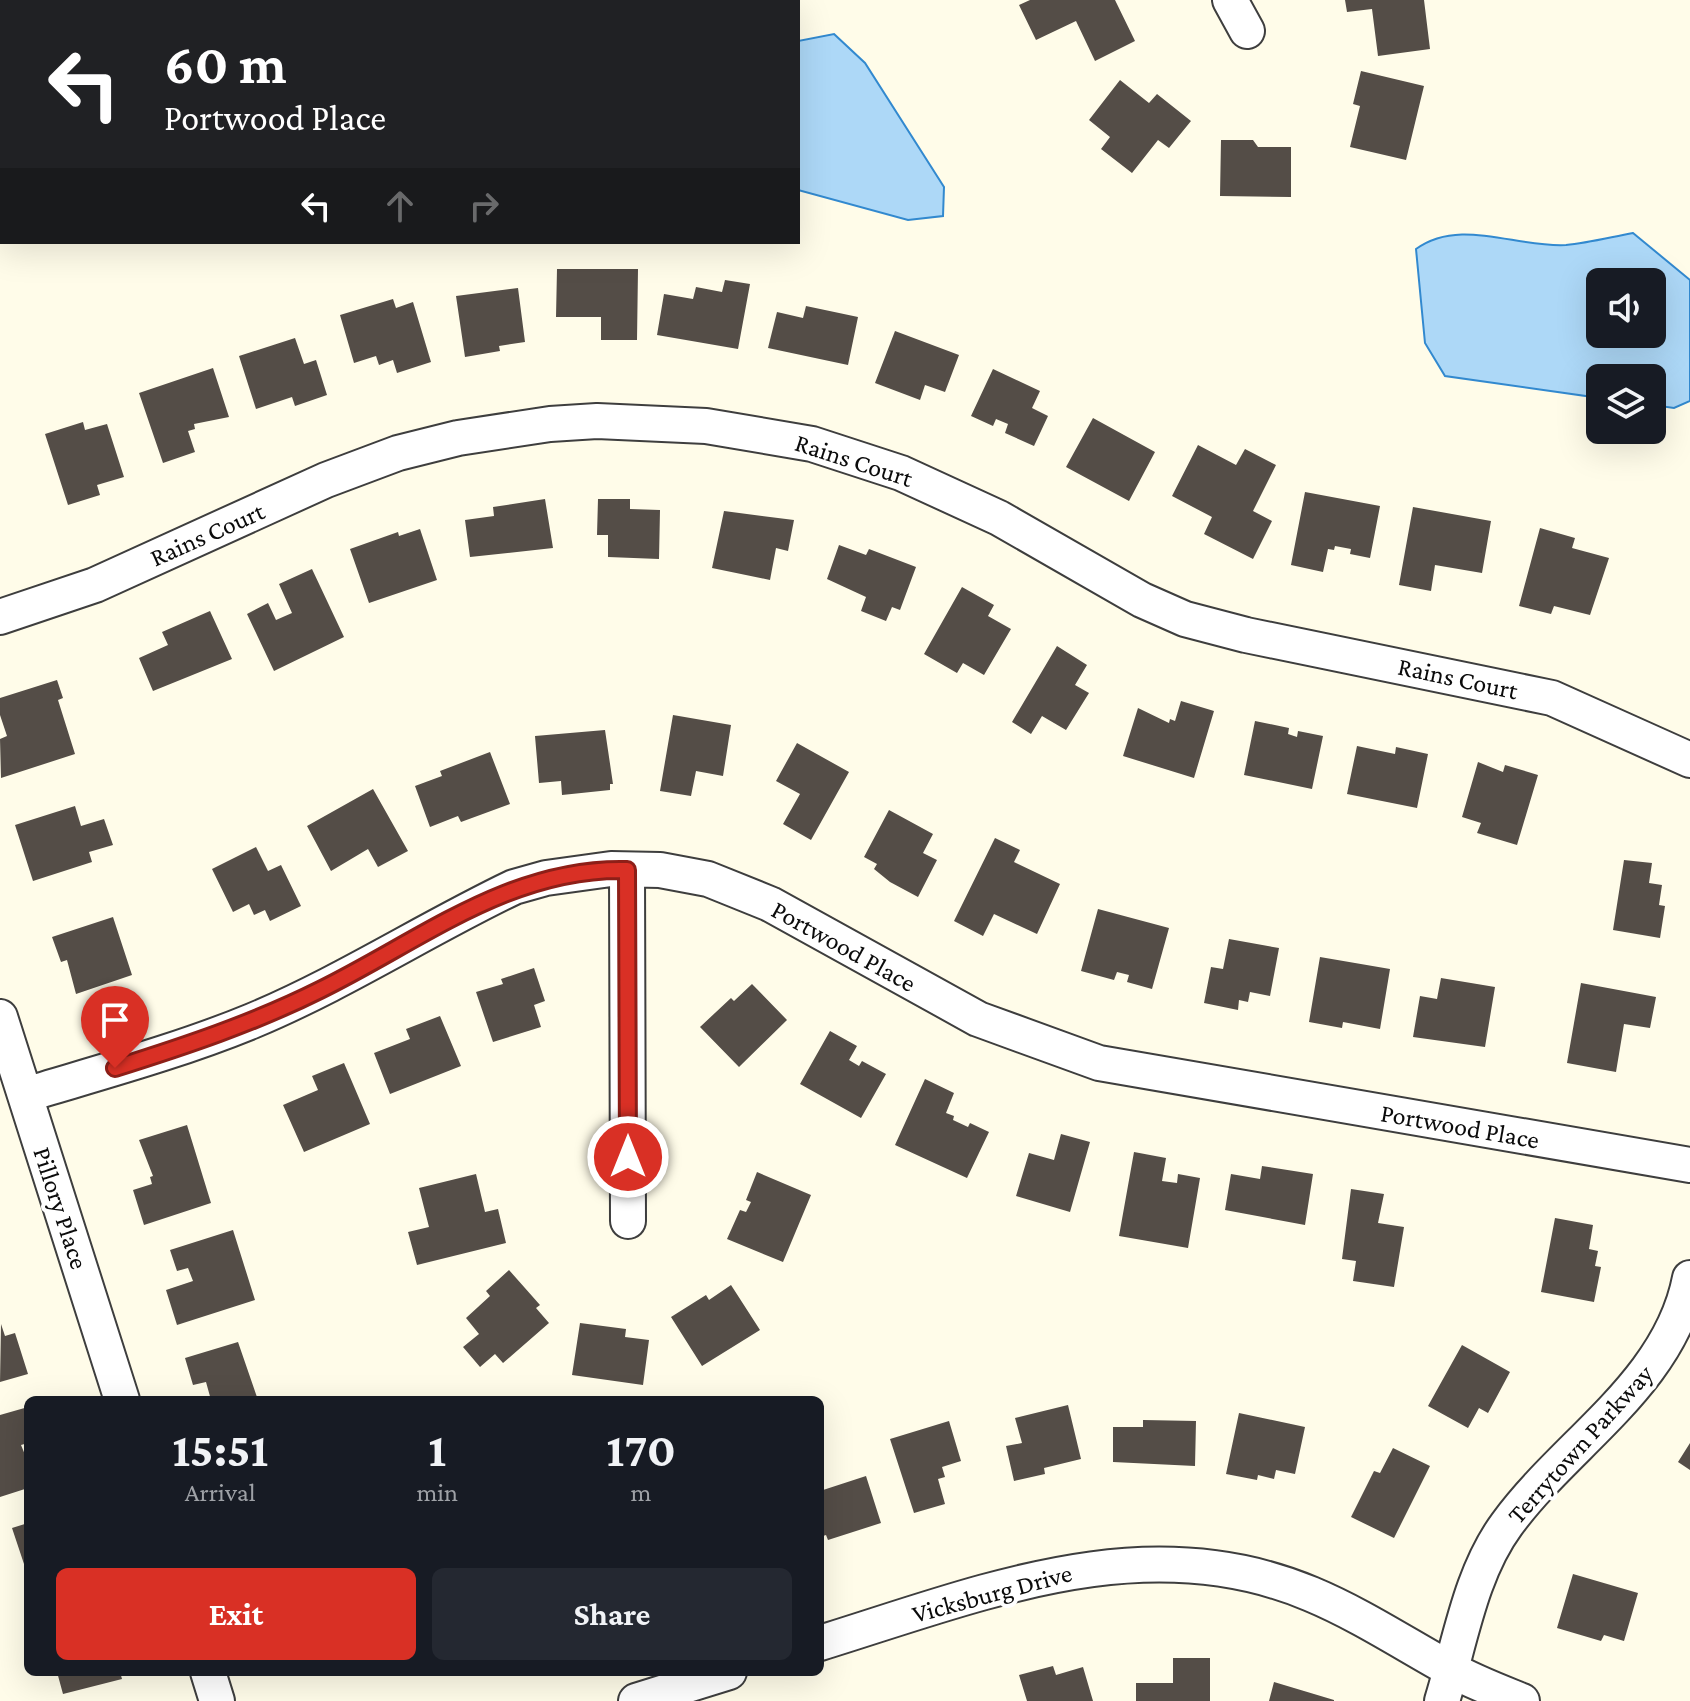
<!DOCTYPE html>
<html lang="en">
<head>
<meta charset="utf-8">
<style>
  body { margin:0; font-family:"Crimson Pro",serif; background:#242831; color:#f1f3f6; height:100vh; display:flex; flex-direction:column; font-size:30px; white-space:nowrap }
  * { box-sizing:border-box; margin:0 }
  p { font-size:26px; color:#9ea1a6 }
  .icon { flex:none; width:44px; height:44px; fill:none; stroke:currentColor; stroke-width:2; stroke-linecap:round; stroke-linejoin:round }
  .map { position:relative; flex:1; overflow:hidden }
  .sheet { position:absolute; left:24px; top:1396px; width:800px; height:280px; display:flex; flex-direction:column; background:#171b24; border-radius:12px; box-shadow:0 8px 32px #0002 }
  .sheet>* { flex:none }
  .top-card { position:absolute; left:0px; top:0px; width:800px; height:244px; box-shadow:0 8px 32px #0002; background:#202124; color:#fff; overflow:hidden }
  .tools { position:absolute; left:1586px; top:268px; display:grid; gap:16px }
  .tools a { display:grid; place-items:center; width:80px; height:80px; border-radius:12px; background:#171b24; box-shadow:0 8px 32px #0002; font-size:40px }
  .pin { position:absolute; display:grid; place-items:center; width:68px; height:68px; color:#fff; margin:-82px -34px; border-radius:50% 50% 50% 0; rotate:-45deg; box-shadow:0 0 8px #0007 }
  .pin .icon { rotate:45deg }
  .me { position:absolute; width:88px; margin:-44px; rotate:0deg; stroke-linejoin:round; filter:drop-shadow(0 0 6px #0008) }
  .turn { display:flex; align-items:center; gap:28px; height:168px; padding:0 32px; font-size:36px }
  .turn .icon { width:104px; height:104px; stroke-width:2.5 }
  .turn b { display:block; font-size:56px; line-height:68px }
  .lanes { display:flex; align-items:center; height:76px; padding:0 32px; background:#0003; justify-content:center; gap:40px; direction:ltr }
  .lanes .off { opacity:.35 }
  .eta { display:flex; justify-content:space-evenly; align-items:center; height:136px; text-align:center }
  .eta b { font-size:48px; font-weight:700; line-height:56px }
  .button { display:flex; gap:16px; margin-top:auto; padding:16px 32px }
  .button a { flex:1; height:92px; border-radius:12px; background:#d93025; color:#fff; font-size:32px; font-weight:700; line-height:92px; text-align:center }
  .button a+a { background:#242831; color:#f1f3f6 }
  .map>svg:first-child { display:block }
  .water { fill:#add8f7; stroke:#3289cf; stroke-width:2; fill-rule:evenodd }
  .building { fill:#544d47 }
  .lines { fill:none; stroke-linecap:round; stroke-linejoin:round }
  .minor-casing { stroke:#3e3e3e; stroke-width:38 }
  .minor { stroke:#fff; stroke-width:34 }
  .route-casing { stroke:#8d1f18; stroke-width:20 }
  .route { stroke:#d93025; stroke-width:14 }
  .labels { text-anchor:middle; stroke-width:8; stroke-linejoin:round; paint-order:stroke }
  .street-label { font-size:26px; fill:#0b0b0b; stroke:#fff }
</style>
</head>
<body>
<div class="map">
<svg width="1690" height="1701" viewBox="0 0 1690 1701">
  <rect width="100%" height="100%" fill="#fffce9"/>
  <path class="water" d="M834,34L865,63L944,187L943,216L908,220L798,190V41Z
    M1633,233L1690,280V401L1674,408L1652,405V378H1600V398L1445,376L1425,343L1416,249C1460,217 1516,248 1566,245C1588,243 1611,237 1633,233ZM1600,282H1652V334H1600Z"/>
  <path class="building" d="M1030,0H1115L1135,41L1095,61L1076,21L1036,40L1019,5Z
    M1345,0H1424L1430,49L1378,56L1372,9L1347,12Z
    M1361,71L1424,86L1406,160L1350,147L1360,106L1353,104Z
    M1120,80L1149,103L1157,94L1191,121L1169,148L1158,140L1132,173L1101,149L1110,137L1089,120Z
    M1221,140H1253L1258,147H1291V197L1220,196Z
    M557,269H638L637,340H601V317H556Z
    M725,280L750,284L738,349L657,335L664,294L693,299L696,287L722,292Z
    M518,288L525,342L499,346L500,351L465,357L456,296Z
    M393,299L396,308L413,302L431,362L397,373L393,360L379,365L376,356L354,363L340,315Z
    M806,306L858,317L848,365L768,348L777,312L803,318Z
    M895,331L959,355L945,392L925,385L920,400L875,383Z
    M295,338L304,364L316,360L327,395L295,406L292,397L256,409L239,356Z
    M213,368L229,417L194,424L195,429L188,431L195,452L163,463L139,393Z
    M993,369L1040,391L1032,408L1048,416L1034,446L1005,433L1008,424L996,419L993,426L971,416Z
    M1093,418L1155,452L1129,501L1066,467Z
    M83,422L85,430L107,424L124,477L97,485L100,495L68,505L45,434Z
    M1198,445L1236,465L1245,449L1276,465L1253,511L1272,521L1253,559L1204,534L1212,517L1172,496Z
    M1305,492L1380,506L1370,558L1350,554L1351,549L1335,546L1334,550L1328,549L1323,572L1291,565Z
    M545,499L553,548L470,557L465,520L494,516L493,507Z
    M598,499H630V509L660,510L659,559L608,557V535H597Z
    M1413,507L1491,521L1482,573L1435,565L1431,591L1399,585Z
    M724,511L794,520L788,551L776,548L770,580L712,568Z
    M1540,528L1575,538L1572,548L1609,558L1590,615L1554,606L1551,614L1519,606Z
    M420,529L437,580L369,603L350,549L398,532L399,536Z
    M839,545L866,555L869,549L916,567L900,610L892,607L886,621L861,611L866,597L827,579Z
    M312,569L344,637L274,671L247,614L268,603L276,620L292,613L279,584Z
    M962,587L994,605L988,616L1011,629L984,675L963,663L957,673L924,654Z
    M210,611L232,659L153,691L139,658L168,645L162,632Z
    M1057,646L1087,665L1075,685L1089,693L1066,730L1042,716L1031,734L1012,722Z
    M57,680L63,698L58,700L75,754L1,778L0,739L7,736L0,715V698Z
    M1181,701L1214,711L1194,778L1123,756L1138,708L1169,723L1170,719L1175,721Z
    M673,715L731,725L723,776L696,771L691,796L660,791Z
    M1255,721L1289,728L1288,734L1297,737L1298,731L1323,736L1312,789L1244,775Z
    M605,730L613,784H610V790L562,795L561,781L539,783L535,736Z
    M797,743L849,772L811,840L783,824L800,794L776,781Z
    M1357,746L1395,754L1396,747L1428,754L1417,808L1347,794Z
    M490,752L510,804L461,822L458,816L430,827L415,786L442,776L440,771Z
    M1478,762L1503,772L1505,765L1538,775L1517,845L1477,833L1481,823L1462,817Z
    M373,789L408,851L378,867L368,849L331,871L307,826Z
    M75,806L81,826L104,819L113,845L89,852L92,862L33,881L15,825Z
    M889,810L933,834L923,853L937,860L918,897L890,882L874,869L877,864L864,857Z
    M995,838L1020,850L1014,862L1060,884L1037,934L994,914L983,936L954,921Z
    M256,847L268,871L281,865L301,906L270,921L265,910L254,915L249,904L233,912L212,869Z
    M1624,860L1652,863L1649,883L1662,885L1659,905L1665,906L1660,938L1613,930Z
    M1098,909L1169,928L1152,989L1127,982L1129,975L1117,972L1114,980L1081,971Z
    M113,917L132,975L76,994L67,960L61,962L52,937Z
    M1229,939L1279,948L1270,996L1250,992L1248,1002L1239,1000L1238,1010L1204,1003L1211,967L1223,969Z
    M1320,957L1390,969L1380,1029L1343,1022L1342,1028L1309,1022Z
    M534,968L545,1001L534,1005L541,1027L493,1042L476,992L503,984L501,979Z
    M1441,978L1495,987L1485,1047L1413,1037L1420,996L1437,999Z
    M1581,983L1656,997L1650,1028L1624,1024L1616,1072L1567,1063Z
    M752,984L787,1020L739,1067L700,1027L731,998L734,1001Z
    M440,1016L461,1066L390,1094L374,1053L410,1039L406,1029Z
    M830,1031L857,1046L849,1060L859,1066L862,1061L886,1074L861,1118L800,1084Z
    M344,1063L370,1124L304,1152L283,1105L318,1090L312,1076Z
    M925,1079L954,1093L946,1113L954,1116L953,1120L968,1127L970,1123L989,1132L967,1178L895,1145Z
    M187,1125L211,1203L144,1225L133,1190L152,1184L150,1177L153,1176L139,1140Z
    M1061,1134L1090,1142L1070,1212L1016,1196L1029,1153L1054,1160Z
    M1134,1152L1166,1158L1162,1181L1177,1183L1178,1174L1200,1178L1188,1248L1119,1236Z
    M1262,1166L1313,1174L1305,1225L1225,1210L1231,1174L1260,1179Z
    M757,1172L811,1195L783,1262L727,1239L740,1210L746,1212L751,1202L746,1200Z
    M476,1174L485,1212L498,1209L506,1243L417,1265L408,1232L429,1227L419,1188Z
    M1351,1189L1384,1194L1378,1223L1404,1227L1394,1287L1353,1281L1356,1261L1342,1259Z
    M1555,1218L1593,1225L1589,1249L1598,1251L1595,1266L1601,1267L1594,1302L1541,1292Z
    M233,1230L255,1300L177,1325L166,1290L193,1281L188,1268L177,1271L170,1250Z
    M509,1270L540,1305L536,1308L549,1323L503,1363L495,1354L480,1367L463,1347L479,1334L466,1318L490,1296L486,1291Z
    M731,1285L760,1330L702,1366L671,1317L706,1295L709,1300Z
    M580,1323L626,1329L625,1337L649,1340L643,1385L572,1375Z
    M1,1324L5,1336L15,1333L28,1374L0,1382Z
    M238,1342L258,1400H211L206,1382L193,1385L185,1358Z
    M1462,1345L1510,1372L1488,1413L1479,1408L1468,1428L1428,1406Z
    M1068,1405L1081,1459L1044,1468L1045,1474L1014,1481L1006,1446L1022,1443L1015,1418Z
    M28,1407V1443L21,1445L28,1462V1488L0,1497V1415Z
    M1239,1413L1305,1427L1295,1474L1276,1470L1274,1479L1258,1475L1257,1480L1226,1474Z
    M1143,1420L1196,1421L1195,1466L1113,1462V1427H1143Z
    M949,1421L961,1461L942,1467L945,1477L938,1479L945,1504L914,1513L890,1439Z
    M1690,1443V1470L1678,1462Z
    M1393,1448L1430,1466L1394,1538L1351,1517L1374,1471L1380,1473Z
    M866,1476L881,1523L828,1540L826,1535L820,1537V1491Z
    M28,1523V1573H27L12,1528Z
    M1573,1574L1638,1593L1624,1641L1604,1635L1601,1641L1557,1628Z
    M1173,1658H1210V1701H1136V1683H1173Z
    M1053,1666L1056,1675L1083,1667L1093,1701H1027L1019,1675Z
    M57,1672H120L122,1679L63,1694Z
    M1274,1682L1334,1700V1701H1269Z"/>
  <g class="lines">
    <g class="minor-casing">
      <path id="minor" d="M1230,0L1247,31
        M165,2L172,0
        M0,56L2,55
        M0,617L95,585L326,480L398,453L458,438L550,424L597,421L706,426L812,444L901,473L999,518L1142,600L1185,619L1246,635L1552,698L1690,760
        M627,870L628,1221
        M0,1017L122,1400
        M25,1095C101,1072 179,1051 252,1021C343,983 426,929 514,887L546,878L611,869L660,870L708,879L770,904L978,1019L1099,1063L1690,1165
        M820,1643C979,1594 1145,1524 1311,1594C1359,1614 1403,1643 1450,1669C1473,1682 1497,1691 1522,1701
        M208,1672L217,1701
        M636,1701L729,1672
        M1442,1701C1460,1643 1470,1574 1507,1524C1566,1443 1670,1383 1690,1278"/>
    </g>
    <use href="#minor" class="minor"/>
  </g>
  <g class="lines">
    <g class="route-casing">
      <path id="route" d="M115,1068C185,1046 254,1023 320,990C420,941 510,867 627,870L628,1157"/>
    </g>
    <use href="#route" class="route"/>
  </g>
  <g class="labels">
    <g class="street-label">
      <text transform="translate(854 460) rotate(18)" y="9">Rains Court</text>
      <text transform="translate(207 534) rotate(-24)" y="9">Rains Court</text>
      <text transform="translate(1458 678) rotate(12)" y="9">Rains Court</text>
      <text transform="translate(844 946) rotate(29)" y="9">Portwood Place</text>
      <text transform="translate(1460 1126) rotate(10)" y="9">Portwood Place</text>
      <text transform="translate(61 1208) rotate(72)" y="9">Pillory Place</text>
      <text transform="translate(1580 1444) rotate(-48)" y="9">Terrytown Parkway</text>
      <text transform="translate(992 1593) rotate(-15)" y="9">Vicksburg Drive</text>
    </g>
  </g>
</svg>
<div class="tools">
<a><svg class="icon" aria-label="sound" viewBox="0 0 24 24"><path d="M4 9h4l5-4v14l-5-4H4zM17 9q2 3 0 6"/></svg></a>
<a><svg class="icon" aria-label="layers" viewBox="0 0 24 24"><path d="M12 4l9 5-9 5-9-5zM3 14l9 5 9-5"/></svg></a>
</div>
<div class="pin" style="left:115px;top:1068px;background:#d93025"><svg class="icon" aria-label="arrive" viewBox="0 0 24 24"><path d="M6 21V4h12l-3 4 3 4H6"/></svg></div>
<svg class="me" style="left:628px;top:1157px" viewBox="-20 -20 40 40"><circle r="17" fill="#d93025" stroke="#fff" stroke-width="3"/><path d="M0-11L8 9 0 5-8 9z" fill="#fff"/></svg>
<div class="top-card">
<div class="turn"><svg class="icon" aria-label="left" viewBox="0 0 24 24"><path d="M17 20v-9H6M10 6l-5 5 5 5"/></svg><div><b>60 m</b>Portwood Place</div></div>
<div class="lanes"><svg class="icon" aria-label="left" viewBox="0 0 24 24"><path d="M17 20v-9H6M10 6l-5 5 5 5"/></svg><svg class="icon off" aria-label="ahead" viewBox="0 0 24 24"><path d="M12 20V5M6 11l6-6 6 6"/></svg><svg class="icon off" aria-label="right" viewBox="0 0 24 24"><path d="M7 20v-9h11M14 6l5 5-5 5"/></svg></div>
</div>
<section class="sheet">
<div class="eta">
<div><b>15:51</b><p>Arrival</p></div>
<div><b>1</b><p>min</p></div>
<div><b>170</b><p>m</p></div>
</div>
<div class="button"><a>Exit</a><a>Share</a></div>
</section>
</div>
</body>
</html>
